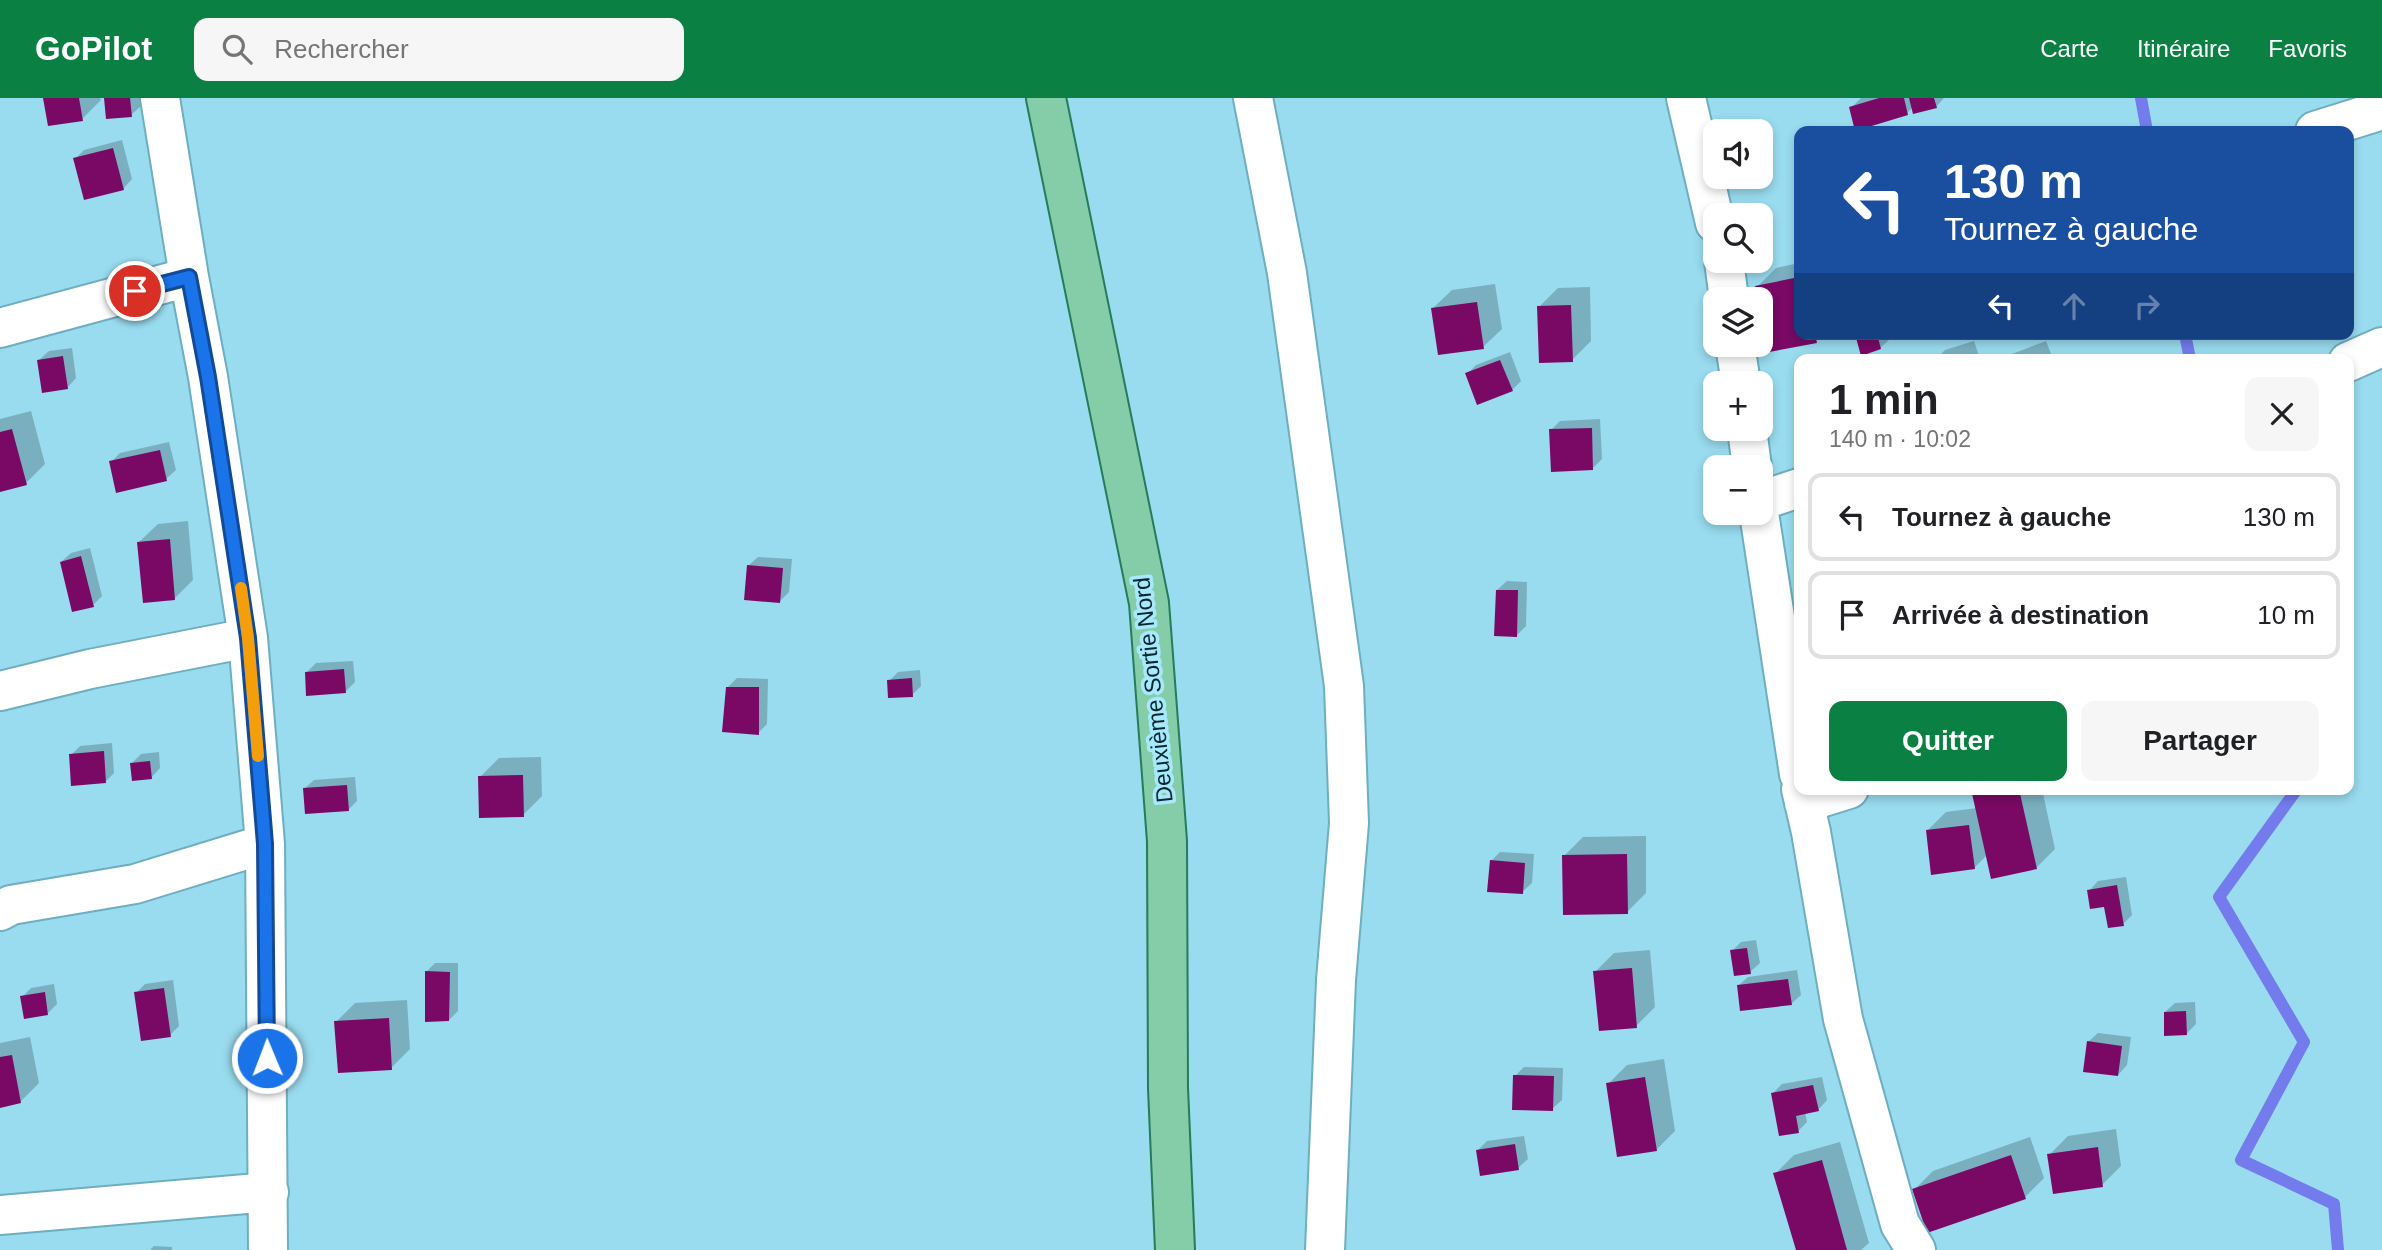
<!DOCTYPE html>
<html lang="fr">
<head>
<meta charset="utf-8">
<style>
  body { margin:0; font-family:Helvetica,sans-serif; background:#f6f6f6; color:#202124; height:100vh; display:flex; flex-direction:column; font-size:26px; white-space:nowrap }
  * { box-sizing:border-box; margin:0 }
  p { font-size:23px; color:#757577 }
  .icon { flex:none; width:38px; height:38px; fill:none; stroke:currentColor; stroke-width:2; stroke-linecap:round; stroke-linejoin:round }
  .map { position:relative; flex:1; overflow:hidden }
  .details { position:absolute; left:1794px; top:256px; width:560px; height:441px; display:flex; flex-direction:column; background:#fff; border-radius:14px; box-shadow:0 4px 10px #0003 }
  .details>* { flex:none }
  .hud { position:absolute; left:1794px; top:28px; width:560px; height:214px; border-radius:14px; box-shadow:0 4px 10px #0003; background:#1a4fa0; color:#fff; overflow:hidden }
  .fabs { position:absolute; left:1703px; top:21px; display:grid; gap:14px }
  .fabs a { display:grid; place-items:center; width:70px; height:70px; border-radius:14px; background:#fff; box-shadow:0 4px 10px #0003; font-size:35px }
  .pin { position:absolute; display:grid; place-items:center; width:60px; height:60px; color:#fff; margin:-30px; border:4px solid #fff; border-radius:50%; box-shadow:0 2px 7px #0007 }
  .me { position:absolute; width:77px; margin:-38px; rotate:359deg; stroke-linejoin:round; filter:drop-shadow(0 0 5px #0008) }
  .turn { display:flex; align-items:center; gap:24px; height:147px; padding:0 35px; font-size:32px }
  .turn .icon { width:91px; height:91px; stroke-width:2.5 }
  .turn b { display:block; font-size:49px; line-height:60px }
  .lanes { display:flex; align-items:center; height:66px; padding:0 35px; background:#0003; justify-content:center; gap:35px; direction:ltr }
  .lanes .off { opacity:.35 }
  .round { display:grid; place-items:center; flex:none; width:74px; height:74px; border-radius:14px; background:#f6f6f6 }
  .head { display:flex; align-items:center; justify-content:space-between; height:119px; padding:0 35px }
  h1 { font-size:42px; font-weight:600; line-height:52px }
  .cta { display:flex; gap:14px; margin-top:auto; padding:14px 35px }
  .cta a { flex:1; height:80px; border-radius:14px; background:#0b8043; color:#fff; font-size:28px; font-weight:600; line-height:80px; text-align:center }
  .cta a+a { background:#f6f6f6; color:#202124 }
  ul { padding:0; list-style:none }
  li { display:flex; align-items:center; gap:21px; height:88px; margin:0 14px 10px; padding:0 21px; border:4px solid #e0e0e0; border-radius:14px }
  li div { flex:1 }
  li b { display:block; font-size:26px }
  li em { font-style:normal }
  header { display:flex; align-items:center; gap:42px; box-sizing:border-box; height:98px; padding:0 35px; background:#0b8043; color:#fff }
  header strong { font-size:33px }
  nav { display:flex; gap:38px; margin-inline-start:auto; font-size:24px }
  .search { width:490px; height:63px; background:#f6f6f6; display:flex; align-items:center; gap:18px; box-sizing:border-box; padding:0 24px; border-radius:14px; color:#757577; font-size:26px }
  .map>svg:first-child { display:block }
  .shadow { fill:#0003 }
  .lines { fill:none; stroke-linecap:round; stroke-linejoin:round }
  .stream { stroke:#747bec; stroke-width:12 }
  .building { fill:#7a0966 }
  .street-casing { stroke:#6daec1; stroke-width:42 }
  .primary-casing { stroke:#267c59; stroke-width:42 }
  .street { stroke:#fff; stroke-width:38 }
  .primary { stroke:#85cca9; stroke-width:38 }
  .route-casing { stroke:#114b97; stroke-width:18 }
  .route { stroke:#1a73e8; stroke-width:12 }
  .slow { stroke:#f59e0b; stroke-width:12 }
  .labels { text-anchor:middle; stroke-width:7; stroke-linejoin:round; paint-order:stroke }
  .street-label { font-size:23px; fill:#0b272e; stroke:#a6e9fc }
</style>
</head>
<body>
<header>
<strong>GoPilot</strong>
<div class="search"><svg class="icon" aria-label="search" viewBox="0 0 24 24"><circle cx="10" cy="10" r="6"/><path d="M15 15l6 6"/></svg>Rechercher</div>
<nav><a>Carte</a><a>Itinéraire</a><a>Favoris</a></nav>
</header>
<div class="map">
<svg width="2382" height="1152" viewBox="0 0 2382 1152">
  <rect width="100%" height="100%" fill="#99dbef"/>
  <path class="shadow" d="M45,0H100L101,2L82,21Z
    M106,0H140L141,8L131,17Z
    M1861,0H1944L1936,9H1913L1907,15L1851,10Z
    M122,42L132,81L123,91L75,61L84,52Z
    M1799,165V236H1823L1816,243L1770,252L1757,189L1776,170Z
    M1495,186L1502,231L1483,249L1433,210L1452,192Z
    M1590,189L1591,243L1572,262L1539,209L1558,190Z
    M1857,236H1888L1890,241L1880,250Z
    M1974,243L1980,261H1936L1945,252Z
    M2046,243L2053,261H1999Z
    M72,250L76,280L67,290L39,262L49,253Z
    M1510,254L1521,283L1512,292L1467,276L1476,267Z
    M31,313L45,366L26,385L0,392V321Z
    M1600,321L1602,361L1593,370L1551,332L1560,323Z
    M169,344L176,372L166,381L111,364L120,355Z
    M188,423L193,482L174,501L139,444L158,426Z
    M90,450L102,498L93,507L61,464L71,455Z
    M758,459L792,461L789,494L780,503L748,468Z
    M1507,483L1527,484L1526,528L1517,537L1497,492Z
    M353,563L355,584L346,593L307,574L316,565Z
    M920,572L921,588L912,597L889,583L898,574Z
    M737,580L768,581L767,626L758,635L727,590Z
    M112,645L114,675L105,684L71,657L80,648Z
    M159,654L160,670L151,680L132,665L141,656Z
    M541,659L542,698L523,717L480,679L499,660Z
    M355,679L357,703L348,712L304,691L314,682Z
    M1973,691H2042L2055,751L2036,770L1987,757L1974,770L1927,733L1946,714L1977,710Z
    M1646,738V795L1627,814L1564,758L1583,739Z
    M1500,754L1534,756L1532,785L1522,794L1491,763Z
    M2126,779L2132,817L2123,826L2106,807L2089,793L2098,783Z
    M1756,842L1760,865L1750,874L1732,853L1741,844Z
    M1650,852L1655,909L1636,928L1595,874L1614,855Z
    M435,865H458V913L449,922L426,874Z
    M1797,872L1801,897L1791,906L1738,888L1748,879Z
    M173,882L179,928L170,937L136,895L145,886Z
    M54,886L57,906L48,915L22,899L31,890Z
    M407,902L410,951L391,970L336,924L355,905Z
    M2195,904L2196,926L2186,936L2165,914L2175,905Z
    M2098,935L2131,939L2127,967L2118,977L2088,944Z
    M30,939L39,985L20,1004L0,1008V945Z
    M1664,961L1675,1033L1656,1052L1608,986L1627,967Z
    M1524,969L1563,970L1562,1002L1552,1011L1515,978Z
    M1822,979L1827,1002L1818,1012L1805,1014L1807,1024L1798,1033L1773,995L1782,986Z
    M2116,1031L2121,1068L2102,1087L2049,1057L2068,1038Z
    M1524,1038L1528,1061L1518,1070L1478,1052L1487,1043Z
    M2030,1039L2044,1080L2025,1099L1928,1132L1914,1092L1933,1073Z
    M1840,1044L1869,1145L1861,1152H1797L1775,1076L1794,1057Z
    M154,1148L172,1149V1152H150Z"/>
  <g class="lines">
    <path class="stream" d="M2141,0L2147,33
      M2185,236L2190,261
      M2297,691L2219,799L2304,944L2241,1062L2334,1106L2338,1152"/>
  </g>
  <path class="building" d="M43,0H79L83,23L48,28Z
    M104,0H130L132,19L106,21Z
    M1879,0H1904L1908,17L1855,33L1849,9Z
    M1909,0H1934L1937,10L1913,16Z
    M113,50L124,92L84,102L73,60Z
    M1799,179V236H1815L1817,245L1769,254L1760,213V201H1758L1755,188Z
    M1477,204L1484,251L1438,257L1431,210Z
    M1571,207L1573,264L1539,265L1537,208Z
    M1855,236H1877L1881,251L1861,258Z
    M63,258L68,291L42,295L37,262Z
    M1500,262L1513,293L1477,307L1465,275Z
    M1592,330L1593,372L1551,374L1549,331Z
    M12,331L27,387L0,394V334Z
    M160,352L167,383L116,395L109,363Z
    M170,441L175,502L143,505L137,444Z
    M81,458L94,509L72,514L60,464Z
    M747,467L783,470L780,505L744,502Z
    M1496,492H1518L1517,539L1494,538Z
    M344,571L346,595L306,598L305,574Z
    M912,580L913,599L888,600L887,582Z
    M726,589H759V637L722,634Z
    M104,653L106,685L71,688L69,656Z
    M150,663L152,681L132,683L130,665Z
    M523,677L524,719L479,720L478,678Z
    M347,687L349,713L305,716L303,690Z
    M1971,691H2019L2037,771L1991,781Z
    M1969,727L1975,771L1931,777L1926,732Z
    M1627,756L1628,816L1563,817L1562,757Z
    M1490,762L1525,765L1523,796L1487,794Z
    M2117,787L2124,828L2108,830L2104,809L2090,811L2087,792Z
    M1747,850L1751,876L1734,878L1730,852Z
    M1632,870L1637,930L1599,933L1593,873Z
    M425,873L450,874L449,923L425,924Z
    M1788,881L1792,907L1740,913L1737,887Z
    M164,890L171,939L141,943L134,894Z
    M45,894L48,917L24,921L20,898Z
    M2186,913L2187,937L2164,938V914Z
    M389,920L392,972L338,975L334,923Z
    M2087,943L2122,948L2118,978L2083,974Z
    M12,957L21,1005L0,1010V959Z
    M1513,977L1554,978L1553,1013L1512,1012Z
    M1645,979L1657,1053L1617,1059L1606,985Z
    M1813,987L1819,1013L1796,1018L1799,1035L1779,1038L1771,995Z
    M1515,1046L1519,1072L1480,1078L1476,1052Z
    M2098,1049L2103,1089L2053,1096L2047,1056Z
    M2011,1057L2026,1101L1927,1135L1912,1091Z
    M1822,1062L1847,1152H1796L1773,1075Z"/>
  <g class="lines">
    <g class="street-casing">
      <path id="street" d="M160,0L189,179L208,279L248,540L265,746L268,1152
        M1253,0L1287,175L1344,588L1349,725L1336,882L1325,1152
        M1686,0L1715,125
        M2315,33L2382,12
        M1724,163L1729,201
        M0,230L189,179
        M1735,247L1741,285
        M2348,264L2382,249
        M1747,331L1752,369
        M1760,403L1799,390
        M1759,415L1799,676
        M0,593L90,571L248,540
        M1801,691L1811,734L1843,921L1900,1126L1916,1152
        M1804,705L1849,691
        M0,813L11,807L135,786L265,746
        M0,1117L269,1094"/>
    </g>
    <g class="primary-casing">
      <path id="primary" d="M1046,0L1149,505L1167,743L1168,990L1175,1152"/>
    </g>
    <use href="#street" class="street"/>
    <use href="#primary" class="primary"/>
  </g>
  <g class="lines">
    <g class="route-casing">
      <path id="route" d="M135,193L189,179L208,279L248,540L265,746L267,960"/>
    </g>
    <use href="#route" class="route"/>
    <path class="slow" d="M241,490L248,540L258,658"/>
  </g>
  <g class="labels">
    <g class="street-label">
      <text transform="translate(1153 592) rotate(-96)" y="8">Deuxième Sortie Nord</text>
    </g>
  </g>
</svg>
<div class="fabs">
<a><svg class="icon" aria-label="sound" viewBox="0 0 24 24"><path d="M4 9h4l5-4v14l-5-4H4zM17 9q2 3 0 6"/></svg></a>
<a><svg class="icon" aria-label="search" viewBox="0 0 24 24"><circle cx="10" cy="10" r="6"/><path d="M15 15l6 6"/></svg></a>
<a><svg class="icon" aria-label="layers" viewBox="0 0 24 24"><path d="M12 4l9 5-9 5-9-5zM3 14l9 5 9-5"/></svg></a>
<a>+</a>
<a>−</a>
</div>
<div class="pin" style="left:135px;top:193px;background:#d93025"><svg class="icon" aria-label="arrive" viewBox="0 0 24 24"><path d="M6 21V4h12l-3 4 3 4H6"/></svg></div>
<svg class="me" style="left:267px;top:960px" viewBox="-20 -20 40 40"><circle r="17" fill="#1a73e8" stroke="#fff" stroke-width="3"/><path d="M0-11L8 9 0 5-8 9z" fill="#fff"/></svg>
<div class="hud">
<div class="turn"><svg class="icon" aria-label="left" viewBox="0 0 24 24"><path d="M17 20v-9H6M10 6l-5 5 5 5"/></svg><div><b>130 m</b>Tournez à gauche</div></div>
<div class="lanes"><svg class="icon" aria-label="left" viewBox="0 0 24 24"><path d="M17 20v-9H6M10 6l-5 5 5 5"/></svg><svg class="icon off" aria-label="ahead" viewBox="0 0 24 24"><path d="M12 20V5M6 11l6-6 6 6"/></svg><svg class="icon off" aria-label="right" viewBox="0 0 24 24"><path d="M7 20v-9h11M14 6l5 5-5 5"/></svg></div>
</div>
<section class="details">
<div class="head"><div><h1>1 min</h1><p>140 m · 10:02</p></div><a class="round"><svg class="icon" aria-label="close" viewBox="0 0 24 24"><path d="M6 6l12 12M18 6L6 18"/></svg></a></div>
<ul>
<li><svg class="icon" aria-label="left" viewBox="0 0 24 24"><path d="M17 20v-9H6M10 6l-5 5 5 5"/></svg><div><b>Tournez à gauche</b></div><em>130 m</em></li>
<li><svg class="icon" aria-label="arrive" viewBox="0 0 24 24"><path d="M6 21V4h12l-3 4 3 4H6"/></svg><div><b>Arrivée à destination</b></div><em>10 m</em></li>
</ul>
<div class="cta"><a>Quitter</a><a>Partager</a></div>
</section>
</div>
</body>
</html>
